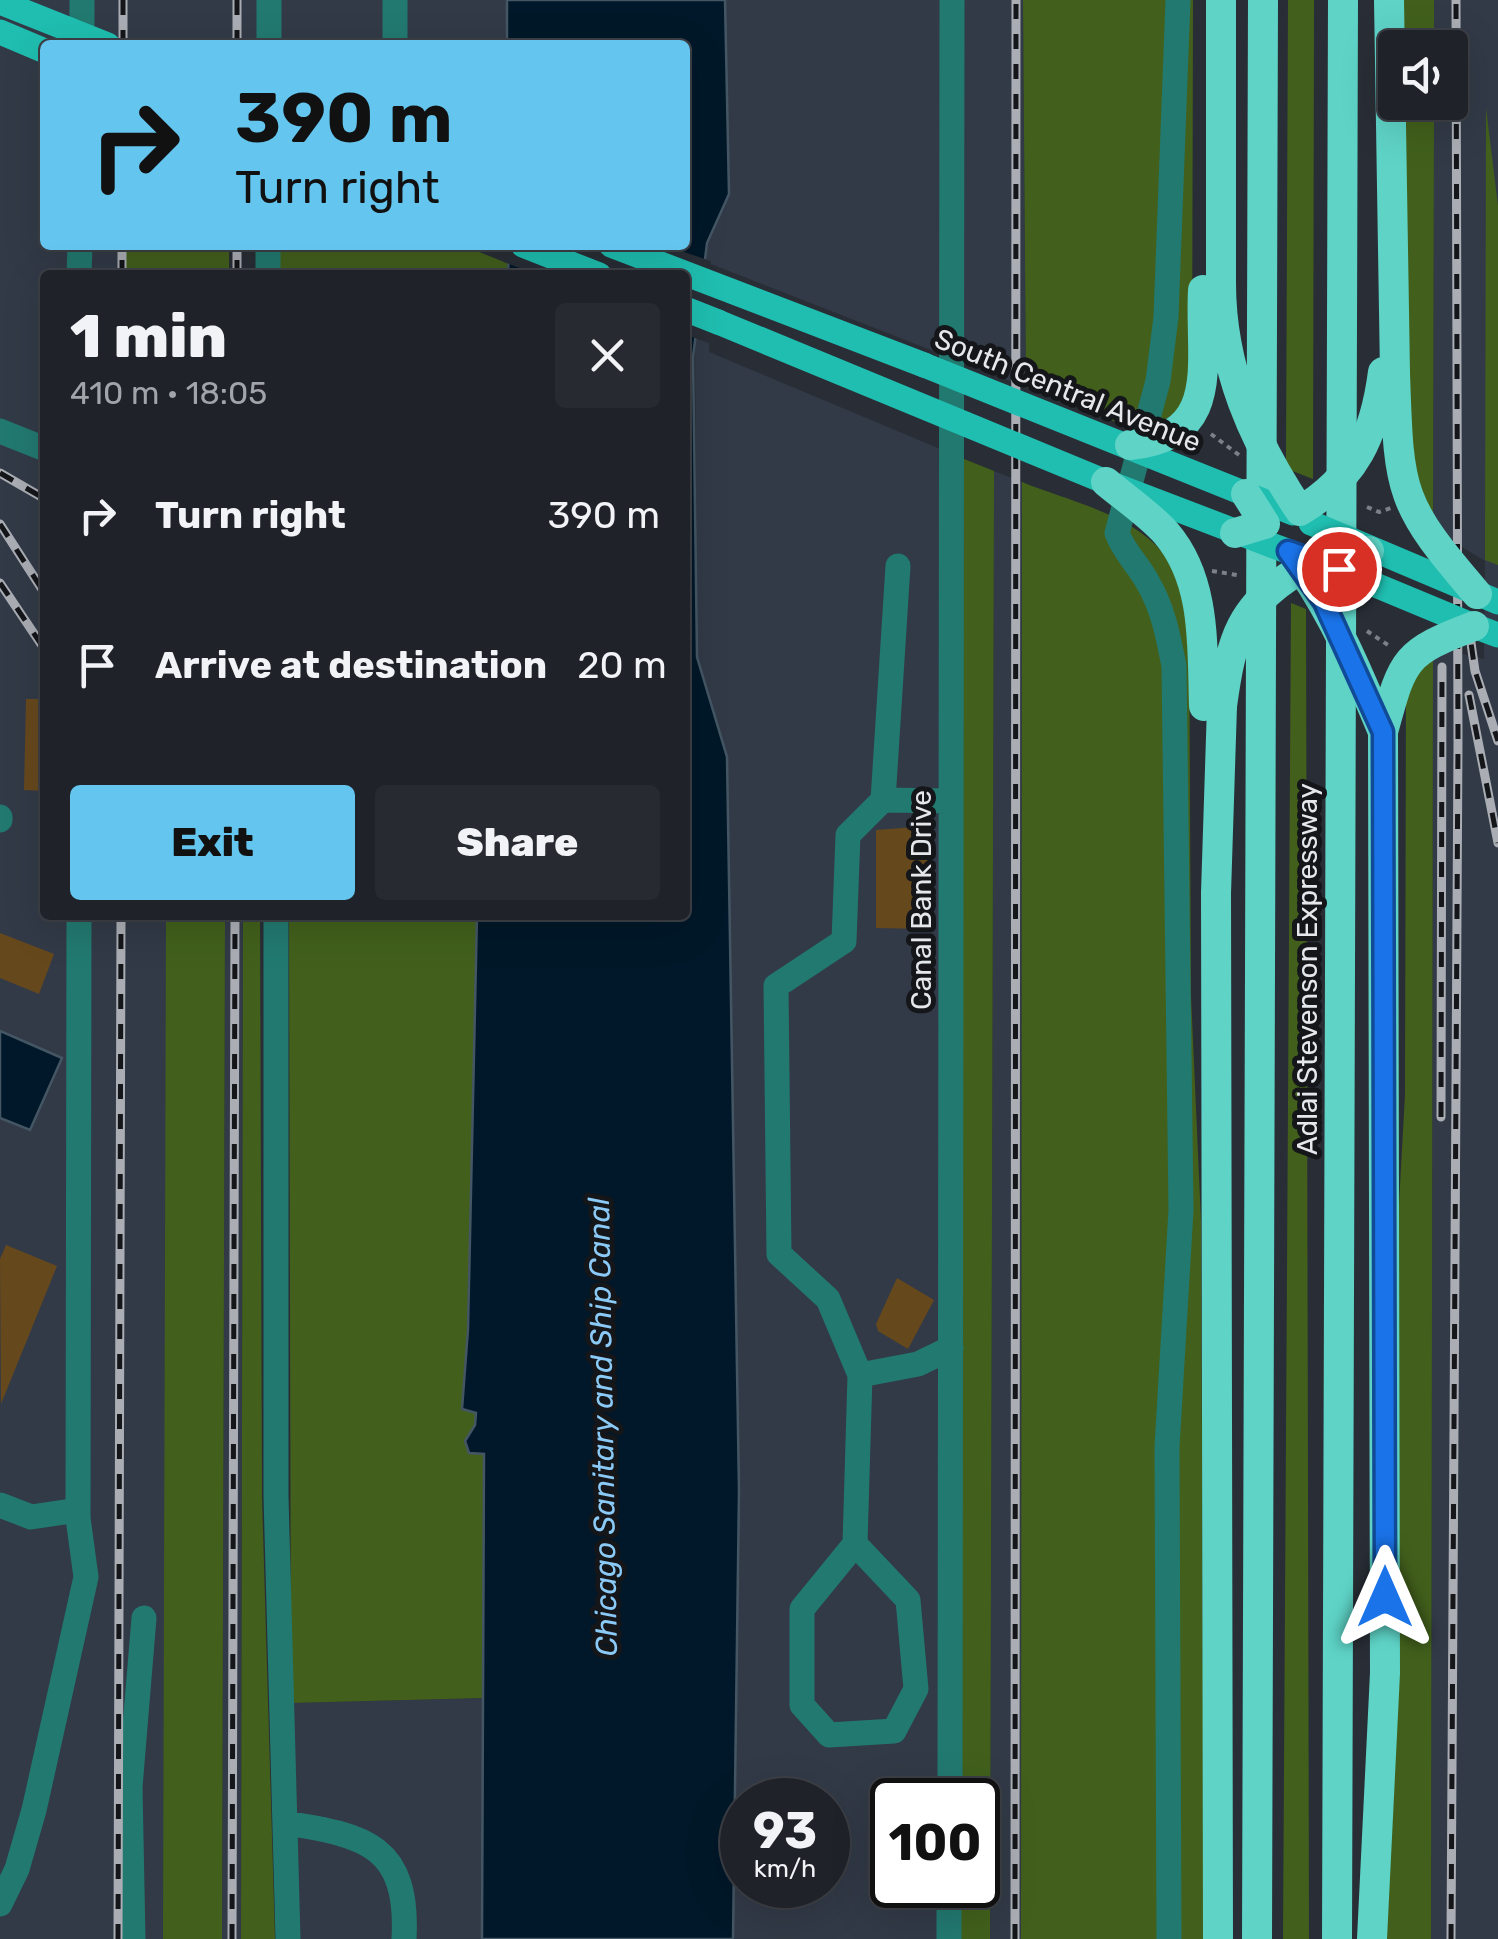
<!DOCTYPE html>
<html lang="en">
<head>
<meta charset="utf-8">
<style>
  body { margin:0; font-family:Rubik,sans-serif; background:#272a30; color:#f1f3f6; height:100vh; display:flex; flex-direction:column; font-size:38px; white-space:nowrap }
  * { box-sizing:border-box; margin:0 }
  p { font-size:32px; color:#a1a4a8 }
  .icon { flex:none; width:55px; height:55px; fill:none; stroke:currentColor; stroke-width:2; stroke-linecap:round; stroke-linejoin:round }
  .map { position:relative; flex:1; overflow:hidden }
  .details { position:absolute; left:40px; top:270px; width:650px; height:650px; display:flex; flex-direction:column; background:#1f2228; border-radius:10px; box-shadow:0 10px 40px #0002,0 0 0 2px #3c3f45 }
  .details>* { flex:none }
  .hud { position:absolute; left:40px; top:40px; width:650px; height:210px; border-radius:10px; box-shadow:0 10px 40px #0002,0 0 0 2px #3c3f45; background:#64c5ee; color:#111; overflow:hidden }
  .buttons { position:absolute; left:1378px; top:30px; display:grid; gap:20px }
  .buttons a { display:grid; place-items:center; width:90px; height:90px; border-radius:10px; background:#1f2228; box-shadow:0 10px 40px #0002,0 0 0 2px #3c3f45; font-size:50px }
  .speed { position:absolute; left:720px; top:1778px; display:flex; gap:20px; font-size:50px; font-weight:700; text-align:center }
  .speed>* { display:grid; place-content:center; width:130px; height:130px; border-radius:50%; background:#1f2228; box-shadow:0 10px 40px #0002,0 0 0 2px #3c3f45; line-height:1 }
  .speed small { font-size:25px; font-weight:400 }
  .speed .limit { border:5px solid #111; border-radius:15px; background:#fff; color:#111 }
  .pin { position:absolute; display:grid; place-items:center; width:85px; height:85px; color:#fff; margin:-42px; border:5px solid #fff; border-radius:50%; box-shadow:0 2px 10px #0007 }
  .me { position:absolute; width:110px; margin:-55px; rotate:0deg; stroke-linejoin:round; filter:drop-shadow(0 0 8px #0008) }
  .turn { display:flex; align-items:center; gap:35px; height:210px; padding:0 30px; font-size:45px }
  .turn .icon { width:130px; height:130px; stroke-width:2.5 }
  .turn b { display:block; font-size:70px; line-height:85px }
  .round { display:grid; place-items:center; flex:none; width:105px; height:105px; border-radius:10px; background:#272a30 }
  .summary { display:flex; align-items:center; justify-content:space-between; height:170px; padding:0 30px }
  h1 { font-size:60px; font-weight:800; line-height:75px }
  .primary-button { display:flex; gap:20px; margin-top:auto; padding:20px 30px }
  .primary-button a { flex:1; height:115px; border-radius:10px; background:#64c5ee; color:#111; font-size:40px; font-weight:800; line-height:115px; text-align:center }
  .primary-button a+a { background:#272a30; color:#f1f3f6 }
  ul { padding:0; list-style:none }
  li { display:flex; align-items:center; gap:30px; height:150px; padding:0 30px }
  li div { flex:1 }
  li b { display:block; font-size:38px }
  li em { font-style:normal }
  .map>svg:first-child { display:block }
  .built { fill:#323a47; fill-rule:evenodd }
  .green { fill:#42601c }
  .water { fill:#001829; stroke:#445664; stroke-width:2.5 }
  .pier { fill:#292e36 }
  .building { fill:#66481d }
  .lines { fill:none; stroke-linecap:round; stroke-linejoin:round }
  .path { stroke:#7c8087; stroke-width:4; stroke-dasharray:5 5; stroke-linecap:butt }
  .minor { stroke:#227970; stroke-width:25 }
  .major { stroke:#1fbeb0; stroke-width:25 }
  .highway { stroke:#5ed3c6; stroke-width:30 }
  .rail-casing { stroke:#aaaeb4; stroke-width:9 }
  .rail { stroke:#141619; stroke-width:5; stroke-dasharray:15; stroke-linecap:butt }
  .major-bridge { stroke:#1fbeb0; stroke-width:25 }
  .highway-bridge { stroke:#5ed3c6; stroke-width:30 }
  .route-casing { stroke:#114b97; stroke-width:25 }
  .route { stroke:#1a73e8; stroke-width:18 }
  .labels { text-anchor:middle; stroke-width:10; stroke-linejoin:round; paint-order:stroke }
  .street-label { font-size:28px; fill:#e4e7ec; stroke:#141619 }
  .water-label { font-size:30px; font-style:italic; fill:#8bcaf6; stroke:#141619 }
</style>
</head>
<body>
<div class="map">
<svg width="1498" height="1939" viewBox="0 0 1498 1939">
  <rect width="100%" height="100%" fill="#292e36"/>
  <path class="built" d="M0,0H507V45H45V245H196V275H45V915H193L189,1939H0Z
    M725,0H1023L1026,387L706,262L707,243L729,193Z
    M1434,0H1498V1939H1431L1433,656L1450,651L1484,659L1485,561L1457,544L1433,521L1434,103L1450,102V48L1434,47Z
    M695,338L709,343V352L964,459L956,1800H892V1885H956L955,1939H733L739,1491L727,757L697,657ZM742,1800H828V1885H742Z
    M994,471L1022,482L1021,1939H990Z
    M225,915H243L241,1939H222Z
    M483,1698L482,1939H296L291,1703Z"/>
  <path class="green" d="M1023,0H1193L1192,388L1185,407L1150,429L1121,424L1026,387Z
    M1288,0H1314L1313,479L1290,470L1286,463Z
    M1399,0H1434V47H1402Z
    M1404,103H1434L1433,521L1424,508L1406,440Z
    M1486,108L1498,206V565L1485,560Z
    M126,245H229V275H126Z
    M276,245H462L509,264L508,275H276Z
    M964,459L994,471L990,1939H955L956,1885H978V1800H956Z
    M1022,482C1066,500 1131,514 1162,552C1175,569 1181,590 1189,609L1191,996L1201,1221L1204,1939H1021Z
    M1291,603L1306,609L1309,1939H1283Z
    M1433,656L1431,1939H1384L1394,1295L1405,1095L1406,693L1410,679Z
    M166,915H225L222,1939H163Z
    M243,915H260L262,1497L275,1939H241Z
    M289,915H477L468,1329L462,1408L476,1412L475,1425L465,1441L484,1453L483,1698L291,1703Z"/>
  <path class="water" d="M507,0H725L729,194L707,243L693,357L697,657L727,757L739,1491L733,1939H482L484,1454L469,1453L465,1441L475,1425L476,1413L462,1409L468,1329L477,915H685V275H508L509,245H685V45H507Z
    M0,1031L62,1058L30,1130L0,1118Z"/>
  <path class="pier" d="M504,245H663L711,261L700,340L685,334V275H537L504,262Z"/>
  <path class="building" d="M26,699H45V791L24,790Z
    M928,826L927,929L876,928V830Z
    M0,933L54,954L39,994L0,978Z
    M6,1245L57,1266L1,1404L0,1259Z
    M897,1278L934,1300L908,1349L878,1331L876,1324Z"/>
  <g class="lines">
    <path class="path" d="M1211,434L1239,455
      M1367,507L1379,512L1391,508
      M1212,571L1237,575
      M1367,631L1388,645"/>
    <path class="minor" d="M395,0V45
      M82,45V0
      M269,45V0
      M79,275L80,245
      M268,275V245
      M0,431L45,449
      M883,800L898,566
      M0,817V820
      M276,915V1496L288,1939
      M860,1375L828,1299L779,1254L776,986L844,941L848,835L883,800L951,801
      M0,1505L31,1517L78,1510
      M855,1544L802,1609V1705L829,1735L894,1731L916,1689L908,1600L855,1544L860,1375L918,1364L951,1348
      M950,1800L952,0
      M285,1823C366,1835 409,1846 404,1939
      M0,1904L17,1869L34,1810L86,1577L78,1518L79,915
      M133,1939L130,1787L144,1618
      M949,1939V1885
      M1169,1939L1167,1447L1181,1210L1174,666C1168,635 1163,608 1147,581C1137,563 1124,552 1117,533L1158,381L1166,317L1178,0"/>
    <path class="major" d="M0,32L45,51
      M523,245L599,275
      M611,245L924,365
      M685,309L718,322
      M1474,626L1498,635"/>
    <path class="highway" d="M1221,0V283
      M1389,0L1395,373
      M1218,1939L1216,893L1222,706
      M1257,1939L1263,0
      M1337,1939L1343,0
      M1372,1939L1385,1673L1383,732"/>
    <g class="rail-casing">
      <path id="rail" d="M123,45V0
        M237,45V0
        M122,275V245
        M237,275V245
        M0,473L45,499
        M0,524L45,594
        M0,583L45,650
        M1467,615L1475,671L1498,741
        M1469,695L1498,843
        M1441,1117L1442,667
        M118,1939L121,915
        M232,1939L235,915
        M1015,1939L1016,0
        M1451,1939L1458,743L1456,0"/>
    </g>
    <use href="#rail" class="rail"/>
    <path class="major-bridge" d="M0,2L108,45
      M718,322L1106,482L1287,551
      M924,365L1293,513
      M1311,523L1498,602
      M1320,562L1474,626"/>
    <path class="highway-bridge" d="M1221,283C1221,368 1253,441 1300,511C1355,478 1375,435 1383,372
      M1395,373C1399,493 1398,502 1477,594
      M1130,445C1224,436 1199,362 1203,290
      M1106,482C1125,498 1149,514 1166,533C1207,581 1202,647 1204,706
      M1235,533L1265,524L1246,494
      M1338,555L1369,551
      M1222,706C1231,640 1240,604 1301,569C1336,619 1359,675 1383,732
      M1383,732C1403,659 1403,653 1474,626"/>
  </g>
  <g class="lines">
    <g class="route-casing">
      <path id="route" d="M1339,569L1288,551L1324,602L1383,732L1385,1597"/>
    </g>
    <use href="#route" class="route"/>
  </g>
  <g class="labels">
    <g class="street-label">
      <text transform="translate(1068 390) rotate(22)" y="10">South Central Avenue</text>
      <text transform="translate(921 900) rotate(-90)" y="10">Canal Bank Drive</text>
      <text transform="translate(1307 969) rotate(-90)" y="10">Adlai Stevenson Expressway</text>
    </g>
    <g class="water-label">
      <text transform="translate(603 1427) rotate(-91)" y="10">Chicago Sanitary and Ship Canal</text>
    </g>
  </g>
</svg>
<div class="buttons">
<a><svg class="icon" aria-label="sound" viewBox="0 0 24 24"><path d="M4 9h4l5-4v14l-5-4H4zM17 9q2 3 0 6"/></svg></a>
</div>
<div class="speed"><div>93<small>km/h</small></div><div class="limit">100</div></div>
<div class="pin" style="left:1339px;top:569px;background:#d93025"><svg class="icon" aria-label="arrive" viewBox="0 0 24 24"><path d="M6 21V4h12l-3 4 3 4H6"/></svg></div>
<svg class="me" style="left:1385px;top:1597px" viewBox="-20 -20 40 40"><path d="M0-17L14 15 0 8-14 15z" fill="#1a73e8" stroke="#fff" stroke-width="4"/></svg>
<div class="hud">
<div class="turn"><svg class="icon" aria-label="right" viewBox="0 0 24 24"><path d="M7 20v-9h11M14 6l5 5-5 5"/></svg><div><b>390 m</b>Turn right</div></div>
</div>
<section class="details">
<div class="summary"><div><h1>1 min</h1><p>410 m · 18:05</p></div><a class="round"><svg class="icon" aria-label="close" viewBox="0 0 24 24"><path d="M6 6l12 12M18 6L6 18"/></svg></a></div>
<ul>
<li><svg class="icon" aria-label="right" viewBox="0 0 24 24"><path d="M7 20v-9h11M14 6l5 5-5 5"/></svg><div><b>Turn right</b></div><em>390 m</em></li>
<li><svg class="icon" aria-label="arrive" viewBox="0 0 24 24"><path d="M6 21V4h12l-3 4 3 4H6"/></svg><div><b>Arrive at destination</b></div><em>20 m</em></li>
</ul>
<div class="primary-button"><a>Exit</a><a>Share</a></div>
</section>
</div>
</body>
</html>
